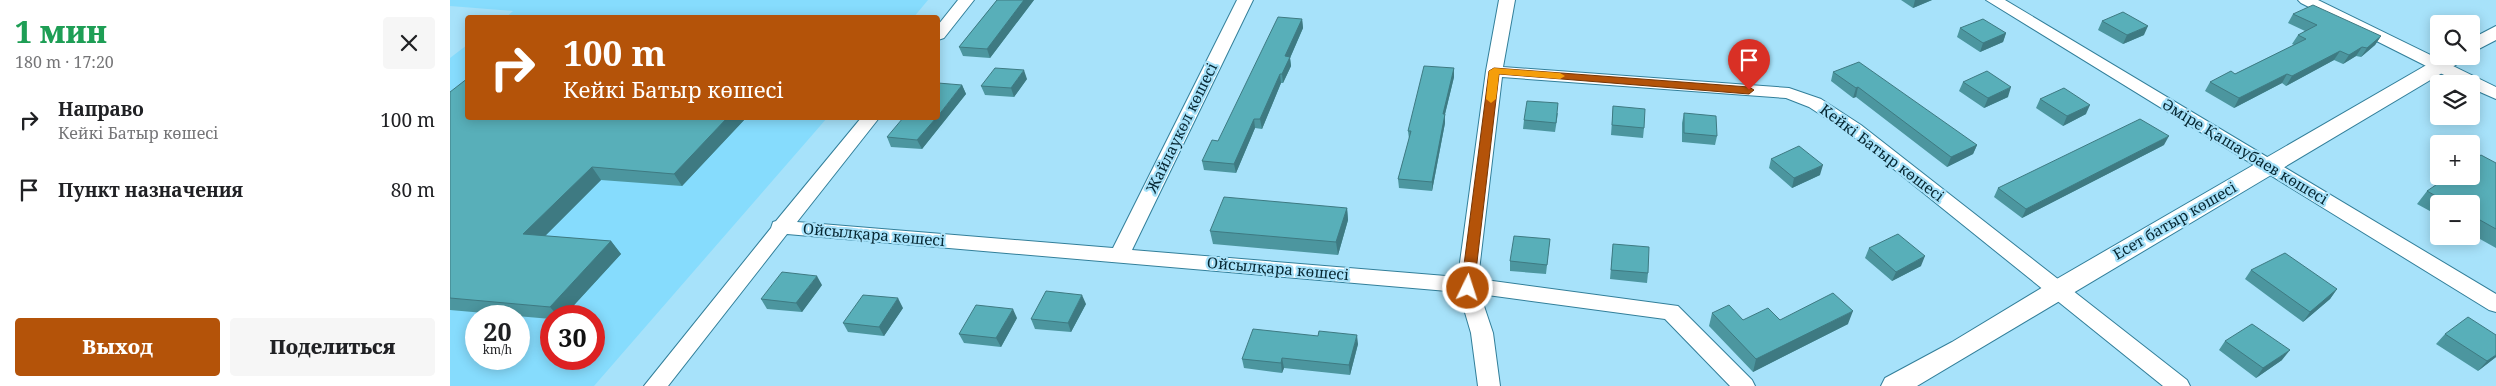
<!DOCTYPE html>
<html lang="ru">
<head>
<meta charset="utf-8">
<style>
  body { margin:0; font-family:"Noto Serif",serif; background:#f6f6f6; color:#202124; height:100vh; display:flex; flex-direction:column; font-size:19px; white-space:nowrap }
  * { box-sizing:border-box; margin:0 }
  p { font-size:16px; color:#757577 }
  .icon { flex:none; width:28px; height:28px; fill:none; stroke:currentColor; stroke-width:2; stroke-linecap:round; stroke-linejoin:round }
  .map { position:relative; flex:1; overflow:hidden }
  .panel { display:flex; flex-direction:column; background:#fff; width:450px }
  .panel>* { flex:none }
  .top-card { position:absolute; left:15px; top:15px; width:475px; height:105px; border-radius:5px; box-shadow:0 2px 12px #0003; background:#b45309; color:#fff; overflow:hidden }
  .controls { position:absolute; left:1980px; top:15px; display:grid; gap:10px }
  .controls a { display:grid; place-items:center; width:50px; height:50px; border-radius:5px; background:#fff; box-shadow:0 2px 12px #0003; font-size:25px }
  .speed { position:absolute; left:15px; top:305px; display:flex; gap:10px; font-size:25px; font-weight:700; text-align:center }
  .speed>* { display:grid; place-content:center; width:65px; height:65px; border-radius:50%; background:#fff; box-shadow:0 2px 12px #0003; line-height:1 }
  .speed small { font-size:12px; font-weight:400 }
  .speed .limit { border:8px solid #d22; background:#fff; color:#111 }
  .pin { position:absolute; display:grid; place-items:center; width:42px; height:42px; color:#fff; margin:-51px -21px; border-radius:50% 50% 50% 0; rotate:-45deg; box-shadow:0 0 5px #0007 }
  .pin .icon { rotate:45deg }
  .me { position:absolute; width:55px; margin:-28px; rotate:4deg; stroke-linejoin:round; filter:drop-shadow(0 0 4px #0008) }
  .turn { display:flex; align-items:center; gap:18px; height:105px; padding:0 15px; font-size:22px }
  .turn .icon { width:65px; height:65px; stroke-width:2.5 }
  .turn b { display:block; font-size:35px; line-height:42px }
  .round { display:grid; place-items:center; flex:none; width:52px; height:52px; border-radius:5px; background:#f6f6f6 }
  .summary { display:flex; align-items:center; justify-content:space-between; height:85px; padding:0 15px }
  h1 { font-size:30px; font-weight:800; line-height:38px; color:#1e9e55 }
  .button { display:flex; gap:10px; margin-top:auto; padding:10px 15px }
  .button a { flex:1; height:58px; border-radius:5px; background:#b45309; color:#fff; font-size:20px; font-weight:800; line-height:58px; text-align:center }
  .button a+a { background:#f6f6f6; color:#202124 }
  ul { padding:0; list-style:none }
  li { display:flex; align-items:center; gap:15px; height:70px; padding:0 15px }
  li div { flex:1 }
  li b { display:block; font-size:19px }
  li em { font-style:normal }
  main { display:flex; flex:1; min-height:0 }
  .map>svg:first-child { display:block }
  .built { fill:#86dcfd; fill-rule:evenodd }
  .lines { fill:none; stroke-linecap:round; stroke-linejoin:round }
  .minor-casing { stroke:#327f9a; stroke-width:2 }
  .tertiary-casing { stroke:#327f9a; stroke-width:2 }
  .minor { fill:#fff; fill-rule:evenodd }
  .tertiary { fill:#fff; fill-rule:evenodd }
  .wall { fill:#4c969f }
  .shaded-wall { fill:#3e7a82 }
  .building { fill:#58afb9; stroke:#3e7a82 }
  .route { fill:#b45309; stroke:#753606 }
  .slow { fill:#f59e0b }
  .labels { text-anchor:middle; stroke-width:4.5; stroke-linejoin:round; paint-order:stroke }
  .street-label { font-size:15px; fill:#062732; stroke:#a7e2fa }
</style>
</head>
<body>
<main>
<section class="panel">
<div class="summary"><div><h1>1 мин</h1><p>180 m · 17:20</p></div><a class="round"><svg class="icon" aria-label="close" viewBox="0 0 24 24"><path d="M6 6l12 12M18 6L6 18"/></svg></a></div>
<ul>
<li><svg class="icon" aria-label="right" viewBox="0 0 24 24"><path d="M7 20v-9h11M14 6l5 5-5 5"/></svg><div><b>Направо</b><p>Кейкі Батыр көшесі</p></div><em>100 m</em></li>
<li><svg class="icon" aria-label="arrive" viewBox="0 0 24 24"><path d="M6 21V4h12l-3 4 3 4H6"/></svg><div><b>Пункт назначения</b></div><em>80 m</em></li>
</ul>
<div class="button"><a>Выход</a><a>Поделиться</a></div>
</section>
<div class="map">
<svg width="2046" height="386" viewBox="0 0 2046 386">
  <rect width="100%" height="100%" fill="#a7e2fa"/>
  <path class="built" d="M0,0H478L463,18H55L63,11L0,6Z
    M17,45L18,118H377L144,386H0V58ZM26,316H69V359H26ZM101,316H144V359H101Z"/>
  <g class="lines">
    <g class="minor-casing">
      <path id="minor" d="M508,0H524L494,38L488,40V25Z
        M787,0H803L682,250L1008,277L1036,71L1049,0H1065L1053,67L1339,88L1371,99L1411,125L1737,380L1740,386H1713L1399,133L1359,107L1336,98L1052,77L1028,279L1228,306L1302,380L1305,386H1280L1215,319L1030,294L1043,333L1050,386H1028L1021,333L1009,292L337,234L218,386H194L321,228L323,222L326,221L411,118H429L347,222L663,248Z
        M1536,0H1555L2046,294V312L2039,310Z
        M1848,0H1868L2046,87V99L2021,88V84H2012L1851,3Z"/>
    </g>
    <g class="tertiary-casing">
      <path id="tertiary" d="M2046,26V40L2021,53V39Z
        M1992,56H2017L2014,60L1467,386H1431L1435,378L1502,342L1598,284Z"/>
    </g>
    <use href="#minor" class="minor"/>
    <use href="#tertiary" class="tertiary"/>
  </g>
  <path class="wall" d="M547,0H584L540,58L513,56L509,47Z
    M1451,0H1482L1463,8Z
    M1843,14L1931,36L1925,45L1911,57L1906,56L1893,64L1884,60L1836,86L1832,83L1784,108L1755,91L1760,82L1785,74L1844,45L1842,44L1848,35L1855,31L1838,23Z
    M852,19L853,28L840,58L841,66L833,83H831L812,129L805,128L786,173L754,170L752,161L768,141Z
    M1652,21L1694,35L1673,44L1648,30Z
    M1510,28L1556,33L1553,42L1530,52L1507,37Z
    M1004,68V77L995,114V123L982,191L949,188L948,179L959,139L958,131Z
    M1383,72L1527,145L1523,154L1497,167L1406,97L1403,98L1381,81Z
    M577,79L564,97L535,95L531,86Z
    M1513,82L1558,97L1534,108L1509,91Z
    M512,85L516,94L472,149L441,147L437,137L488,118Z
    M0,92L18,118H296L232,186L151,180L95,236L161,241L171,254L114,316H101V319L0,310Z
    M1590,99L1636,114L1613,126L1586,108Z
    M1163,106L1194,128L1193,138L1161,135Z
    M1108,113L1105,132L1073,129L1074,120Z
    M1234,113L1267,136L1265,145L1232,142V123Z
    M1714,145L1572,218L1544,197L1548,188Z
    M1321,159L1370,175L1342,188L1319,168Z
    M2046,163V248L2021,234V204H1989V216L1967,204L1977,191Z
    M897,208L898,220L888,255L763,244L760,231Z
    M1100,239L1096,274L1060,271V261Z
    M1163,244L1198,273L1197,283L1160,279Z
    M1419,248L1471,266L1442,281L1415,258Z
    M1801,270L1887,289L1880,299L1853,322L1795,279Z
    M372,285L352,312L317,309L311,299Z
    M636,304L621,332L585,329L581,319Z
    M453,308L434,336L398,332L393,323Z
    M1262,313L1293,320H1330L1398,324L1303,372L1259,326Z
    M567,318L551,347L514,343L509,334Z
    M1995,334L2046,357L2028,371L1986,344Z
    M1775,341L1832,360L1806,378L1769,350Z
    M908,344L900,375L834,368L832,373L794,368L792,359Z"/>
  <path class="shaded-wall" d="M574,0H584L540,58L537,49Z
    M1465,0H1482L1463,8Z
    M852,19L853,28L840,58L841,66L833,83L832,74L835,56Z
    M1698,26L1694,35L1673,44L1677,35Z
    M1556,33L1553,42L1530,52L1533,43Z
    M1931,36L1925,45L1911,57L1917,48Z
    M1912,47L1906,56L1893,64L1899,55Z
    M1890,51L1884,60L1836,86L1842,76Z
    M1004,68V77L995,114V123L982,191V182L993,114Z
    M574,70L577,79L564,97L561,88Z
    M830,74L831,83L812,129L810,119Z
    M1837,74L1832,83L1784,108L1789,98Z
    M512,85L516,94L472,149L467,140L486,118H488V116Z
    M1408,87L1406,97L1403,98L1406,88Z
    M1561,87L1558,97L1534,108L1538,98Z
    M1640,105L1636,114L1613,126L1617,116Z
    M277,118H296L232,186L224,174Z
    M804,119L805,128L786,173L784,164Z
    M1719,136L1714,145L1572,218L1576,209Z
    M1527,145L1523,154L1497,167L1501,157Z
    M1373,165L1370,175L1342,188L1344,178Z
    M142,167L151,180L84,247L73,234Z
    M897,208L898,220L888,255L886,242Z
    M161,241L171,254L114,316H108L100,307Z
    M1475,256L1471,266L1442,281L1446,272Z
    M367,276L372,285L352,312L346,303Z
    M1887,289L1880,299L1853,322L1860,312Z
    M632,295L636,304L621,332L618,323Z
    M448,298L453,308L434,336L429,327Z
    M563,309L567,318L551,347L546,338Z
    M1403,311L1398,324L1303,372L1306,359Z
    M907,335L908,344L900,375L899,365Z
    M1840,350L1832,360L1806,378L1813,368Z
    M2046,355V357L2028,371L2037,361Z
    M832,358L834,368L832,373L831,363Z"/>
  <path class="building" d="M547,0H574L537,49L509,47Z
    M1863,5L1931,36L1917,48L1912,47L1899,55L1890,51L1842,76L1837,74L1789,98L1760,82L1781,71L1785,74L1856,39L1848,35L1867,25L1843,14Z
    M1673,12L1698,26L1677,35L1652,21Z
    M828,17L852,19L835,56L840,57L832,74H830L810,119H804L784,164L752,161L762,140L768,141Z
    M1533,19L1556,33L1533,43L1510,28Z
    M1409,62L1527,145L1501,157L1408,87L1406,88L1383,72Z
    M974,66L1004,68L993,114H995L982,182L948,179L961,131H958Z
    M545,68L574,70L561,88L531,86Z
    M1537,71L1561,87L1538,98L1513,82Z
    M18,78V118H277L224,174L142,167L73,234L161,241L100,307L0,298V92Z
    M488,83L512,85L488,116Z
    M1614,88L1640,105L1617,116L1590,99Z
    M1077,101L1108,103L1106,123L1074,120Z
    M1163,106L1195,109L1194,128L1162,125Z
    M1234,113L1266,116L1267,136L1234,133Z
    M453,118H486L467,140L437,137Z
    M1690,119L1719,136L1576,209L1548,188Z
    M1349,146L1373,165L1344,178L1321,159Z
    M2031,155L2046,163V229L2021,215V204H2000L1977,191L1999,176H2021V161Z
    M774,197L897,208L886,242L760,231Z
    M1448,234L1475,256L1446,272L1419,248Z
    M1064,236L1100,239L1097,265L1060,261Z
    M1163,244L1199,247L1198,273L1161,270Z
    M1835,253L1887,289L1860,312L1801,270Z
    M332,272L367,276L346,303L311,299Z
    M596,291L632,295L618,323L581,319Z
    M1383,293L1403,311L1306,359L1262,313L1279,305L1293,320L1318,308L1330,320Z
    M413,295L448,298L429,327L393,323Z
    M526,305L563,309L546,338L509,334Z
    M2018,317L2046,335V355L2037,361L1995,334Z
    M1802,324L1840,350L1813,368L1775,341Z
    M803,329L868,336L869,331L907,335L899,365L832,358L831,363L792,359Z"/>
  <path class="route" d="M1044,68L1299,87L1304,90L1299,94L1049,74L1024,288L1018,292L1011,288L1039,71Z"/>
  <path class="slow" d="M1044,68L1110,73L1115,76L1110,79L1049,74L1046,99L1041,103L1036,99L1039,71Z"/>
  <g class="labels">
    <g class="street-label">
      <text transform="translate(732 128) rotate(-64)" y="5">Жайлаукөл көшесі</text>
      <text transform="translate(1795 152) rotate(31)" y="5">Әміре Қашаубаев көшесі</text>
      <text transform="translate(1432 153) rotate(37)" y="5">Кейкі Батыр көшесі</text>
      <text transform="translate(1725 221) rotate(-30)" y="5">Есет батыр көшесі</text>
      <text transform="translate(424 235) rotate(5)" y="5">Ойсылқара көшесі</text>
      <text transform="translate(828 269) rotate(5)" y="5">Ойсылқара көшесі</text>
    </g>
  </g>
</svg>
<div class="controls">
<a><svg class="icon" aria-label="search" viewBox="0 0 24 24"><circle cx="10" cy="10" r="6"/><path d="M15 15l6 6"/></svg></a>
<a><svg class="icon" aria-label="layers" viewBox="0 0 24 24"><path d="M12 4l9 5-9 5-9-5zM3 14l9 5 9-5"/></svg></a>
<a>+</a>
<a>−</a>
</div>
<div class="speed"><div>20<small>km/h</small></div><div class="limit">30</div></div>
<div class="pin" style="left:1299px;top:90px;background:#d93025"><svg class="icon" aria-label="arrive" viewBox="0 0 24 24"><path d="M6 21V4h12l-3 4 3 4H6"/></svg></div>
<svg class="me" style="left:1018px;top:288px" viewBox="-20 -20 40 40"><circle r="17" fill="#b45309" stroke="#fff" stroke-width="3"/><path d="M0-11L8 9 0 5-8 9z" fill="#fff"/></svg>
<div class="top-card">
<div class="turn"><svg class="icon" aria-label="right" viewBox="0 0 24 24"><path d="M7 20v-9h11M14 6l5 5-5 5"/></svg><div><b>100 m</b>Кейкі Батыр көшесі</div></div>
</div>
</div>
</main>
</body>
</html>
